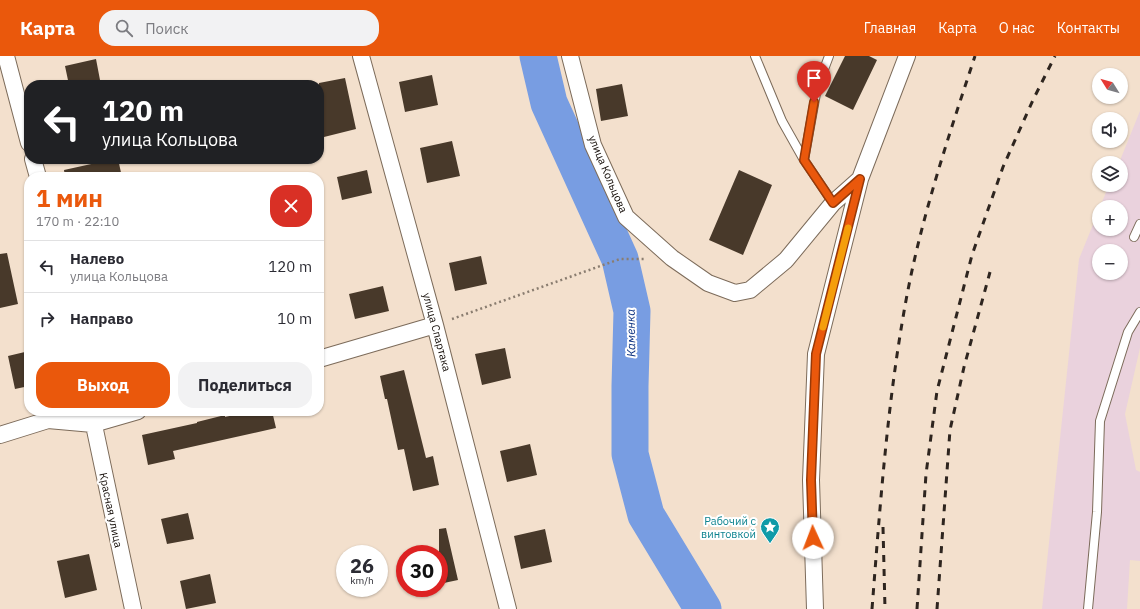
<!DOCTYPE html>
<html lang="ru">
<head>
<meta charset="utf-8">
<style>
  body { margin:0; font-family:"IBM Plex Sans",sans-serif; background:#f2f2f3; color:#2b2b33; height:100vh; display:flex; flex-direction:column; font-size:15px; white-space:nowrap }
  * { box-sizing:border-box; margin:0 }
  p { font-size:13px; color:#7c7c81 }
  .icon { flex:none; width:22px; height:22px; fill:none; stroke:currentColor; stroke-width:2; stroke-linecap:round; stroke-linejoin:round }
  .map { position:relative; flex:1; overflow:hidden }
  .panel { position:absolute; left:24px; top:116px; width:300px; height:244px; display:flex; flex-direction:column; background:#fff; border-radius:16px; box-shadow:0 1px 3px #0004 }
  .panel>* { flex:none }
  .hud { position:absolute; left:24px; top:24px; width:300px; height:84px; border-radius:16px; box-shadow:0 1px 3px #0004; background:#202124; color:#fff; overflow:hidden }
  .needle { width:26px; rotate:307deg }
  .buttons { position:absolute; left:1092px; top:12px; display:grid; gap:8px }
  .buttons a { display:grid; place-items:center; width:36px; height:36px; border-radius:50%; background:#fff; box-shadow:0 1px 3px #0004; font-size:20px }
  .speed { position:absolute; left:336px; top:489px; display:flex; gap:8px; font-size:20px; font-weight:700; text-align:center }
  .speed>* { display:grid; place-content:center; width:52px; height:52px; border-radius:50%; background:#fff; box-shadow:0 1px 3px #0004; line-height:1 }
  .speed small { font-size:10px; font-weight:400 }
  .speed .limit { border:6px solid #d22; background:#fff; color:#111 }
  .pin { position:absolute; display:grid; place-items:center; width:34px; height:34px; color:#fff; margin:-41px -17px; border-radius:50% 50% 50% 0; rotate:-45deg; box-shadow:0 0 4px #0007 }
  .pin .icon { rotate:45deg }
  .me { position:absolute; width:44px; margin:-22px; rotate:358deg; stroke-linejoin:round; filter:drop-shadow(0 0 3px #0008) }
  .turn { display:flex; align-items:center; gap:14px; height:84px; padding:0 12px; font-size:18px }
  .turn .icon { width:52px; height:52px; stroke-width:2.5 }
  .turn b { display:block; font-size:28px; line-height:34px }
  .round { display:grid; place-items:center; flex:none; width:42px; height:42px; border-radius:16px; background:#f2f2f3 }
  .head { display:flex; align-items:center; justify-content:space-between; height:68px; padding:0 12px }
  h1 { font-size:24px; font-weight:700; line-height:30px; color:#ea580c }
  .cta { display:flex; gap:8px; margin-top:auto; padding:8px 12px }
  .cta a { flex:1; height:46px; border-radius:16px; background:#ea580c; color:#fff; font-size:16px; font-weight:700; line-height:46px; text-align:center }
  .cta a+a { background:#f2f2f3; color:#2b2b33 }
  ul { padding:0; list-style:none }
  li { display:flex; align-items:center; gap:12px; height:52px; padding:0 12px; border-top:1px solid #e1e1e2 }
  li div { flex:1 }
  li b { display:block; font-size:15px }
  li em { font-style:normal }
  header { display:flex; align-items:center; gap:24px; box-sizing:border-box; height:56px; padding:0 20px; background:#ea580c; color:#fff }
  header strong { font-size:19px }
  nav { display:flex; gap:22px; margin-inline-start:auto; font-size:14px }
  .search { width:280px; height:36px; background:#f2f2f3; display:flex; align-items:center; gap:10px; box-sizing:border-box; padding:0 14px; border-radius:16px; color:#7c7c81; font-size:15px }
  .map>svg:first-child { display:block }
  .industrial { fill:#ead2dd; fill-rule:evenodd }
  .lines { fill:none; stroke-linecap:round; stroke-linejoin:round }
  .river { stroke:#789de2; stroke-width:37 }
  .building { fill:#48392a }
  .service-casing { stroke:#7c6b5a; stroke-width:10 }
  .minor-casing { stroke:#7c6b5a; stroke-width:18 }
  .path { stroke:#8a7d70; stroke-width:2.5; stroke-dasharray:2 3; stroke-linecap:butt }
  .service { stroke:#fff; stroke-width:8 }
  .minor { stroke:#fff; stroke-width:16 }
  .rail { stroke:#2e251f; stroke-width:3; stroke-dasharray:7 7; stroke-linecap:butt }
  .route-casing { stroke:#983908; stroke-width:10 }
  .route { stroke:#ea580c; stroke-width:7 }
  .slow { stroke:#f59e0b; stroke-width:7 }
  .labels { text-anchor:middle; stroke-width:4; stroke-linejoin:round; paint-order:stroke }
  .street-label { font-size:11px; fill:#120b06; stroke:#fff }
  .culture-label { font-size:11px; fill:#0d838f; stroke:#fff; text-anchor:end }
  .water-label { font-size:12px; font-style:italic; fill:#0a307f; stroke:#fff }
</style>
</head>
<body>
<header>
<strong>Карта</strong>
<div class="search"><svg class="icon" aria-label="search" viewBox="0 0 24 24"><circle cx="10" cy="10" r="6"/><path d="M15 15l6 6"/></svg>Поиск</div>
<nav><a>Главная</a><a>Карта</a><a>О нас</a><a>Контакты</a></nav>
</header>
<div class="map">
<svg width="1140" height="553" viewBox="0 0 1140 553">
  <rect width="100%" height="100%" fill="#f3e0cd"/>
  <path class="industrial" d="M1140,55V292L1125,358L1136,414L1140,416V505L1130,504L1127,553H1042L1079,203L1099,154V173H1121V151H1100L1109,129H1121V107H1119ZM1099,195H1121V217H1099Z"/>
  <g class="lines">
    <path class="river" d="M538,0L549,47L620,203L632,255L630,330V398L646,459L703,553"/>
  </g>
  <path class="building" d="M845,0H869L877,4L853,54L825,40Z
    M96,3L100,24L78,29H69L65,10Z
    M432,19L438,49L405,56L399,26Z
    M345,22L356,73L324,81L319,60V27Z
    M622,28L628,60L601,65L596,33Z
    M452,85L460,120L427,127L420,92Z
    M114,103H118L122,121H65L64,114Z
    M367,114L372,137L342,144L337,121Z
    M739,114L772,129L743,199L709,184Z
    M7,197L18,248L0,252V198Z
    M481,200L487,228L455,235L449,207Z
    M383,230L389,255L355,263L349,238Z
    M505,292L511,322L482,329L475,298Z
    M29,295V330L15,333L8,300Z
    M404,314L426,402L433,400L439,429L413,435L404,393L398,394L387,343H385L380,320Z
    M252,355H272L276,372L173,395L175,403L148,409L142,379L197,367V366L225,359V361Z
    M530,388L537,419L507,426L500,395Z
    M188,457L194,483L167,488L161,463Z
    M446,472L458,524L439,528V473Z
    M545,473L552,506L521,513L514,480Z
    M89,498L97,534L65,542L57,505Z
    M210,518L216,547L186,553L180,525Z"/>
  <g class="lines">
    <g class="service-casing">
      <path id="service" d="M755,0L782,65L804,104L833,147
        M804,104L817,32L829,0
        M1134,181L1140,168
        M1088,553L1097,456L1100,365L1128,276L1140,256"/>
    </g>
    <g class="minor-casing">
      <path id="minor" d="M6,0L29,87
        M361,0L435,269L508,553
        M570,0L593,89L626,161L672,202L708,227L735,237L750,234L786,204L833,147L860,123
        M33,103L38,121
        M319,303L435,269
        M91,355L133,553
        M0,379L48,364L93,368L138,355
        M815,553L811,424L816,298L860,123L907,0"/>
    </g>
    <path class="path" d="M452,263L620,203H645"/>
    <use href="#service" class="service"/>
    <use href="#minor" class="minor"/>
    <path class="rail" d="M883,471L885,553
      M872,553C880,451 887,350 905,250C920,165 948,82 975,0
      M917,553L926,418L937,335L972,199L1003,111L1033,44L1055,0
      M937,553L950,374L964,311L990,216"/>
  </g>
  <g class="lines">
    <g class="route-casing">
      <path id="route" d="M813,482L811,424L816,298L860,123L833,147L804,104L814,46"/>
    </g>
    <use href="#route" class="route"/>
    <path class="slow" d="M823,271L848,172"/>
  </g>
  <defs>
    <g id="sight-pin" transform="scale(1)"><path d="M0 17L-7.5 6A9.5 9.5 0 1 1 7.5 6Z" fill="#0f9aa8" stroke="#fff"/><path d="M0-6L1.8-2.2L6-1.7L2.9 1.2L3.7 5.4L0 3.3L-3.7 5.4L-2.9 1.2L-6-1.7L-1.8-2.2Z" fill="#fff"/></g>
  </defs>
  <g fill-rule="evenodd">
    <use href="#sight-pin" x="770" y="471"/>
  </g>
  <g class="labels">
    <g class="street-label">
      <text transform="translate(608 118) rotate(67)" y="4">улица Кольцова</text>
      <text transform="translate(437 276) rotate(75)" y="4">улица Спартака</text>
      <text transform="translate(111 454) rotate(78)" y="4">Красная улица</text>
    </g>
    <g class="culture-label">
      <text x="756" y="469">Рабочий с<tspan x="756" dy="13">винтовкой</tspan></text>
    </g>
    <g class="water-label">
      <text transform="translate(631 277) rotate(-91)" y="4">Каменка</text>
    </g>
  </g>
</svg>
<div class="buttons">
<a><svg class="needle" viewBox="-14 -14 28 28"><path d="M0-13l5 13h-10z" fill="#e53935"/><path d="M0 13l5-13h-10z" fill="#7c7c81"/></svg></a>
<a><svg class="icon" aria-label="sound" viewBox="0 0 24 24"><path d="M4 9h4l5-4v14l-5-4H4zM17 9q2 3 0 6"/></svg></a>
<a><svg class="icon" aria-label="layers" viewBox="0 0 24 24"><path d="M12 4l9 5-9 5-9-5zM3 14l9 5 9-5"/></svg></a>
<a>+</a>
<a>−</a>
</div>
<div class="speed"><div>26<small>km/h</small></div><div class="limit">30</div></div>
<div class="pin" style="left:814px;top:46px;background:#d93025"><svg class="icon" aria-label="arrive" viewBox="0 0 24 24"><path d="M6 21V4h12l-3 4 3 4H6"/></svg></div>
<svg class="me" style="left:813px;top:482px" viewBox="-20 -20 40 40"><circle r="19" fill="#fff"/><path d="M0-13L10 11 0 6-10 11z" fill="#ea580c"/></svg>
<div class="hud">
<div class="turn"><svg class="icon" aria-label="left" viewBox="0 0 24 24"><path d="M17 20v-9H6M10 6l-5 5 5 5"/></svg><div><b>120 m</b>улица Кольцова</div></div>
</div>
<section class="panel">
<div class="head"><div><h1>1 мин</h1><p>170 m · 22:10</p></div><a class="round" style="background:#d93025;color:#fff"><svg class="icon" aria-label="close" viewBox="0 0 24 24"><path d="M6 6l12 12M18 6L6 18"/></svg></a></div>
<ul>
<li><svg class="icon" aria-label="left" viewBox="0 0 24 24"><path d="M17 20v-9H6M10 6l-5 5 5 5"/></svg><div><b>Налево</b><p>улица Кольцова</p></div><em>120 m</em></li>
<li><svg class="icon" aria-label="right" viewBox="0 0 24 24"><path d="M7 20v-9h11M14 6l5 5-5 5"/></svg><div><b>Направо</b></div><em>10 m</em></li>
</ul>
<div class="cta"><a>Выход</a><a>Поделиться</a></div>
</section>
</div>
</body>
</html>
